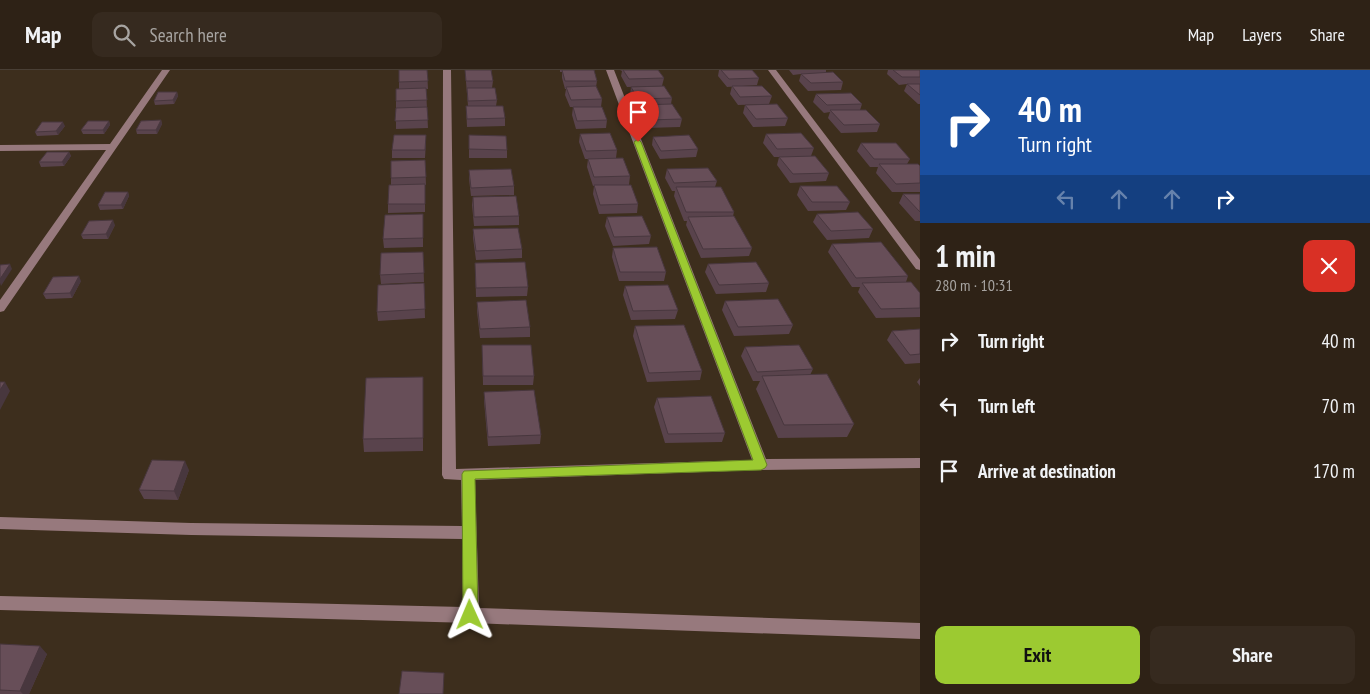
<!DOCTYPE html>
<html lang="en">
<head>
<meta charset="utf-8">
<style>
  body { margin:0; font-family:"PT Sans Narrow",sans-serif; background:#362a1f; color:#f1f3f6; height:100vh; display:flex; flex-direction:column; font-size:19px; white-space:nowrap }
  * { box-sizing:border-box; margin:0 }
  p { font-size:16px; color:#a7a4a1 }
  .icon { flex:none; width:28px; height:28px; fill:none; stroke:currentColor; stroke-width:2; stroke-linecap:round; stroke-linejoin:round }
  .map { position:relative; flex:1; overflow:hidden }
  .panel { display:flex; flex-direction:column; background:#2e2216; width:450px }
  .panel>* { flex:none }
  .guide { background:#1a4fa0; color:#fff; overflow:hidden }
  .pin { position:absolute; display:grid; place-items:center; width:42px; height:42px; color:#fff; margin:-51px -21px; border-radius:50% 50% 50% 0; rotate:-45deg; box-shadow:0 0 5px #0007 }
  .pin .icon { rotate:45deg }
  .me { position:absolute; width:55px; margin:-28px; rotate:359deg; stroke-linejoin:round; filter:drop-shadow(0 0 4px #0008) }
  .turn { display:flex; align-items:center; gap:18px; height:105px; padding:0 15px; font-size:22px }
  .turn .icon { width:65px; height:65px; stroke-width:2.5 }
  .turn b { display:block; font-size:35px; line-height:42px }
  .lanes { display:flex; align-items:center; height:48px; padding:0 15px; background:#0003; justify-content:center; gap:25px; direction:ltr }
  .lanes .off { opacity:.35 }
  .round { display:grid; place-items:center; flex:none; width:52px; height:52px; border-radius:10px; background:#362a1f }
  .overview { display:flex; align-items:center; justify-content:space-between; height:85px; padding:0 15px }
  h1 { font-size:30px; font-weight:600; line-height:38px }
  .action { display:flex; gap:10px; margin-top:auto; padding:10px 15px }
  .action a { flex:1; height:58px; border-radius:10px; background:#9cca31; color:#111; font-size:20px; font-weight:600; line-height:58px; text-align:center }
  .action a+a { background:#362a1f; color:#f1f3f6 }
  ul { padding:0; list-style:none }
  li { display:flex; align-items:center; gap:15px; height:65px; padding:0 15px }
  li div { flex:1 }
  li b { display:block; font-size:19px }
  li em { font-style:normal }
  header { display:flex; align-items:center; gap:30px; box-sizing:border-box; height:70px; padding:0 25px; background:#2e2216; border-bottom:1px solid #493f35 }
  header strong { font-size:24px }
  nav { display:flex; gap:28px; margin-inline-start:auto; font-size:18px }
  .search { width:350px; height:45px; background:#362a1f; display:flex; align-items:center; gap:12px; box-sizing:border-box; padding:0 18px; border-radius:10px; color:#a7a4a1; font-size:19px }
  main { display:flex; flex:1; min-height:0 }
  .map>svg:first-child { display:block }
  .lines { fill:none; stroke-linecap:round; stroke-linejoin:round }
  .minor { fill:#97797d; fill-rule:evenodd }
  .wall { fill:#59434c }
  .shaded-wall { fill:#48373e }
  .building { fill:#674e58; stroke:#48373e }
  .route { fill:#9cca31; stroke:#658320 }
</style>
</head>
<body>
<header>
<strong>Map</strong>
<div class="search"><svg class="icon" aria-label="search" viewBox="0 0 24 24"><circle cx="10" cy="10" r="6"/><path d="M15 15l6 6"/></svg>Search here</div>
<nav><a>Map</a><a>Layers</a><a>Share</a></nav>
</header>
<main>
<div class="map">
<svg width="920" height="624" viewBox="0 0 920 624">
  <rect width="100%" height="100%" fill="#3d2e1d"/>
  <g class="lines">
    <path class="minor" d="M162,0H170L4,241L0,242V230L106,80L0,81V75L110,74Z
      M443,0H451L456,399L752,390L606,0H614L766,389L920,388V398L761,400L475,410L479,538L920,553V569L471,553L0,540V526L463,537L462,469L191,465L0,459V447L191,453L462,456L461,410L444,409L442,405Z
      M768,0H776L920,190V200L916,199Z"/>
  </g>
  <path class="wall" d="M399,0H427L428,19H426L428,58L396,59V31L399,19Z
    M465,0H492L491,1L493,11L492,18L497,30L496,36L505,48V56L467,57L466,36H468Z
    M560,0H594L597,11L596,17L602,29L601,37L607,50L606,58L576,59L572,45L573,37H570L565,25L566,19H565L562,8V2H560Z
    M620,0H658L664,8L662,16L627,17L621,6L622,1Z
    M719,0H752L759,8L757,15L727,17L718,6Z
    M789,0H826V3L843,12L841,20L808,21L799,11L801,4L793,5Z
    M888,0H920V34H918L904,21L907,14L899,15L887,4Z
    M732,16L772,26L769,34L738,35L730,24Z
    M631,17L672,28L671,34L682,49L680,57L646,58L637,43L638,37H637L630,25Z
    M177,22L178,26L174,34L155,35L154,31Z
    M816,24L862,34L860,40L880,54L877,62L841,63L828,48L830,42L824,43L813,32Z
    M745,35L788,48L785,56L753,57L743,43Z
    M161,50L162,54L157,64H137L136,60Z
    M109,51L110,55L104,64H83L81,60Z
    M65,56L58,65L37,66L35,62Z
    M580,64L617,80L616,88L630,106L629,115L638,134L637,143L599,144L593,124L594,116H593L587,97L588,89H585L579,72Z
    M766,64L814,78L811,86L829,103L826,111L790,113L777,95L779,87H774L763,73Z
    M426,65L425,88H392V80Z
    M469,65L507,80V88H469Z
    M653,67L698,79L696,87L660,89L652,75Z
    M861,73L910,89L907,94L920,96V122H892L876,103L878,97H870L857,81Z
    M69,82L71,86L64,96L41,97L39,92Z
    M425,90L426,115H425V142L388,143V134L391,115V108Z
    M667,99L717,111L715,117L734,142L733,146L752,178L749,186L701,188L686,155L687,151H684L674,126L675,121H672L665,108Z
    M469,100L514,116V125L471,126L469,109Z
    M800,116L850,132L846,140L808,141L797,125Z
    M128,122L129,126L123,139L100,140L98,135Z
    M903,124H920V151H915L899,133Z
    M473,127L519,146V155L474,156L472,135Z
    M423,144V177L384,178L383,169Z
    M817,144L873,159L869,168L827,170L813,152Z
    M607,147L651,166L649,174L613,176L605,156Z
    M115,155L108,169H83L81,165Z
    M473,159L522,179V188L476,190L473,168Z
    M832,174L908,206L906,212L920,223V247L876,248L858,222L860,217H852L828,182Z
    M613,178L666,202L664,211H619L612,187Z
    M423,182L424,212L381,214L380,205Z
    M475,193L528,217L527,226L476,227Z
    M708,194L769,213L766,222L716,224L705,202Z
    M81,211L72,228L46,229L43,224Z
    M424,213L425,248L378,251L377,242Z
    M625,216L678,240L675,249L631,250L623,225Z
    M725,231L793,255L789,264L734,266L722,240Z
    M477,232L530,257V267L480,268L477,241Z
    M635,256L702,301L700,310L647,312L633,266Z
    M920,259V293L905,294L887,270L892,261Z
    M482,275L534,306L533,315H483Z
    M745,277L813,299L810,305L854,354L847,367L778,368L756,319L760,311H753L741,286Z
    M920,308V316L917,312Z
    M423,320V381L364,382L363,369Z
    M484,322L541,365L540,374L488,376L484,331Z
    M657,328L725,363L722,372L665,373L654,337Z
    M189,400L178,430L144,429L139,420Z
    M0,574L47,584L29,624H0Z"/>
  <path class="shaded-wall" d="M177,22L178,26L174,34L173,30Z
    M161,50L162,54L157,64L156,60Z
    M109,51L110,55L104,64L103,60Z
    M63,52L65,56L58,65L56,61Z
    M426,65V73L425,88V80Z
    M69,82L71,86L64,96L62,92Z
    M128,122L129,126L123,139L121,135Z
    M113,150L115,155L108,169L106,164Z
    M10,194L12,199L1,216L0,213V209Z
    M79,206L81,211L72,228L70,223Z
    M5,312L10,321L0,340V320Z
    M185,391L189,400L178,430L174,421Z
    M40,576L47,584L29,624H23L20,621Z"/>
  <path class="building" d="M399,0H427L428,11L399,12Z
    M465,0H491L493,11H466Z
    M562,0H594L597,11H565Z
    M623,0H658L664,8L629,9Z
    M721,0H752L759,8L729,9Z
    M893,0H920V7H902Z
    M833,2L843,12L811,13L801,4Z
    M907,14H920V25Z
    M596,16L602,29L571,30L566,17Z
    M664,16L672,28L638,29L631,17Z
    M732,16H762L772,26L740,27Z
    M426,18L427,30L396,31V19Z
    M467,18H495L497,30L468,31Z
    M158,22H177L173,30L154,31Z
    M851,23L862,34L827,35L816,24Z
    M672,34L682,49L648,50L639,35Z
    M777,34L788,48L756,49L745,35Z
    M466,36H503L505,48L467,49Z
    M427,37L428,50L395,51L396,38Z
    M573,37H602L607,50L577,51Z
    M830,40H866L880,54L844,55Z
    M161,50L156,60H136L141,51Z
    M88,51H109L103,60H81Z
    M42,52H63L56,61L35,62Z
    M610,63L617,80L586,81L580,64Z
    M801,63L814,78L777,79L766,64Z
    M394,65H426L425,80H392Z
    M469,65L506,66L507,80L469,79Z
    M689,65L698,79L661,81L653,67Z
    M861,73H896L910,89H874Z
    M47,82H69L62,92H39Z
    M815,86L829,103L793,104L779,87Z
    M623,88L630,106L594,107L588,89Z
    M425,90L426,107L391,108V91Z
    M879,94H918L920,96V113L896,114Z
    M708,98L717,111L674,113L667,99Z
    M511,99L514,116L471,118L469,100Z
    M425,114V134H388L389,115Z
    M594,115H631L638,134L600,135Z
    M800,116H837L850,132H812Z
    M676,117H721L734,142H686Z
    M105,122H128L121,135H98Z
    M903,124H920V142Z
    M516,126L519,146L474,147L473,127Z
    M858,142L873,159L831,161L817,144Z
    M423,144V168L383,169L385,145Z
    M642,146L651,166L614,167L607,147Z
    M734,146L752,178L703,179L688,147Z
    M113,150L106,164L81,165L89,151Z
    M518,158L522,179L476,181L473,159Z
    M881,172L908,206L856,208L832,174Z
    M657,177L666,202H620L613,178Z
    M423,182L424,203L380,205L381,183Z
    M525,192L528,217L476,218L475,193Z
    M756,192L769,213L719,215L708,194Z
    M10,194L0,209V195Z
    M79,206L70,223L43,224L53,207Z
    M911,212L920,223V238L881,239L862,213Z
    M424,213L425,239L377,242L378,215Z
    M668,215L678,240L633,241L625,216Z
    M778,229L793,255L738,257L725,231Z
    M526,230L530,257L480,259L477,232Z
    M684,255L702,301L649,303L635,256Z
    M920,259V284L910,285L892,261Z
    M482,275H531L534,306H483Z
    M799,275L813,299L757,302L745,277Z
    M827,304L854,354L784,355L762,306Z
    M423,307V368L363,369L366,308Z
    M0,312H5L0,320Z
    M534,320L541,365L488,367L484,322Z
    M711,326L725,363L668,364L657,328Z
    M152,390L185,391L174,421L139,420Z
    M0,574L40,576L20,621L0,620Z
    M402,601L444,603L443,624H399Z"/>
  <path class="route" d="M638,69L641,72L767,395L765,398L761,400L475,409L478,545L476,550L470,552L465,550L463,545L462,404L464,401L753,390L634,72Z"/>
</svg>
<div class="pin" style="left:638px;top:72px;background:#d93025"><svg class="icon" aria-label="arrive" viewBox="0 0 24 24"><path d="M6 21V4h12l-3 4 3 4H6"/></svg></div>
<svg class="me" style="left:470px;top:545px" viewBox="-20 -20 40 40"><path d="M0-17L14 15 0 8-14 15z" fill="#9cca31" stroke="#fff" stroke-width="4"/></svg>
</div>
<section class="panel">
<div class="guide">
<div class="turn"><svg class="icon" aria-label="right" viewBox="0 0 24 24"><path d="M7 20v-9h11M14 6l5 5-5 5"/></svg><div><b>40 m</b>Turn right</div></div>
<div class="lanes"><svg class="icon off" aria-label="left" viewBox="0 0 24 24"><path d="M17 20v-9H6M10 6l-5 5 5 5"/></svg><svg class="icon off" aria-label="ahead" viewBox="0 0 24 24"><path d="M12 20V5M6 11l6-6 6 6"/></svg><svg class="icon off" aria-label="ahead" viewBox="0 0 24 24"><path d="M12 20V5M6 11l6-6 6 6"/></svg><svg class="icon" aria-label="right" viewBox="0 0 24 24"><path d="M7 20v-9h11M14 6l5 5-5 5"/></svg></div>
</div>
<div class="overview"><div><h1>1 min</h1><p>280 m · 10:31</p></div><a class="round" style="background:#d93025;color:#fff"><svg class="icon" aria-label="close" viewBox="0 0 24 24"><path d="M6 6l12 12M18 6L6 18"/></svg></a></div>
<ul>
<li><svg class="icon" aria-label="right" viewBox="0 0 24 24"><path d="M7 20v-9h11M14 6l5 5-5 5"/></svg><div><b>Turn right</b></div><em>40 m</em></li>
<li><svg class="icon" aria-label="left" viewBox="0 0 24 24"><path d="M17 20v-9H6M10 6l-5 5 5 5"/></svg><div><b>Turn left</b></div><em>70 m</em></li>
<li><svg class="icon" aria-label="arrive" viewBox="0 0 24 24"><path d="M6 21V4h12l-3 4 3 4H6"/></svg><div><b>Arrive at destination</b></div><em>170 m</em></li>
</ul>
<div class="action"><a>Exit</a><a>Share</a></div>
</section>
</main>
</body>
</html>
